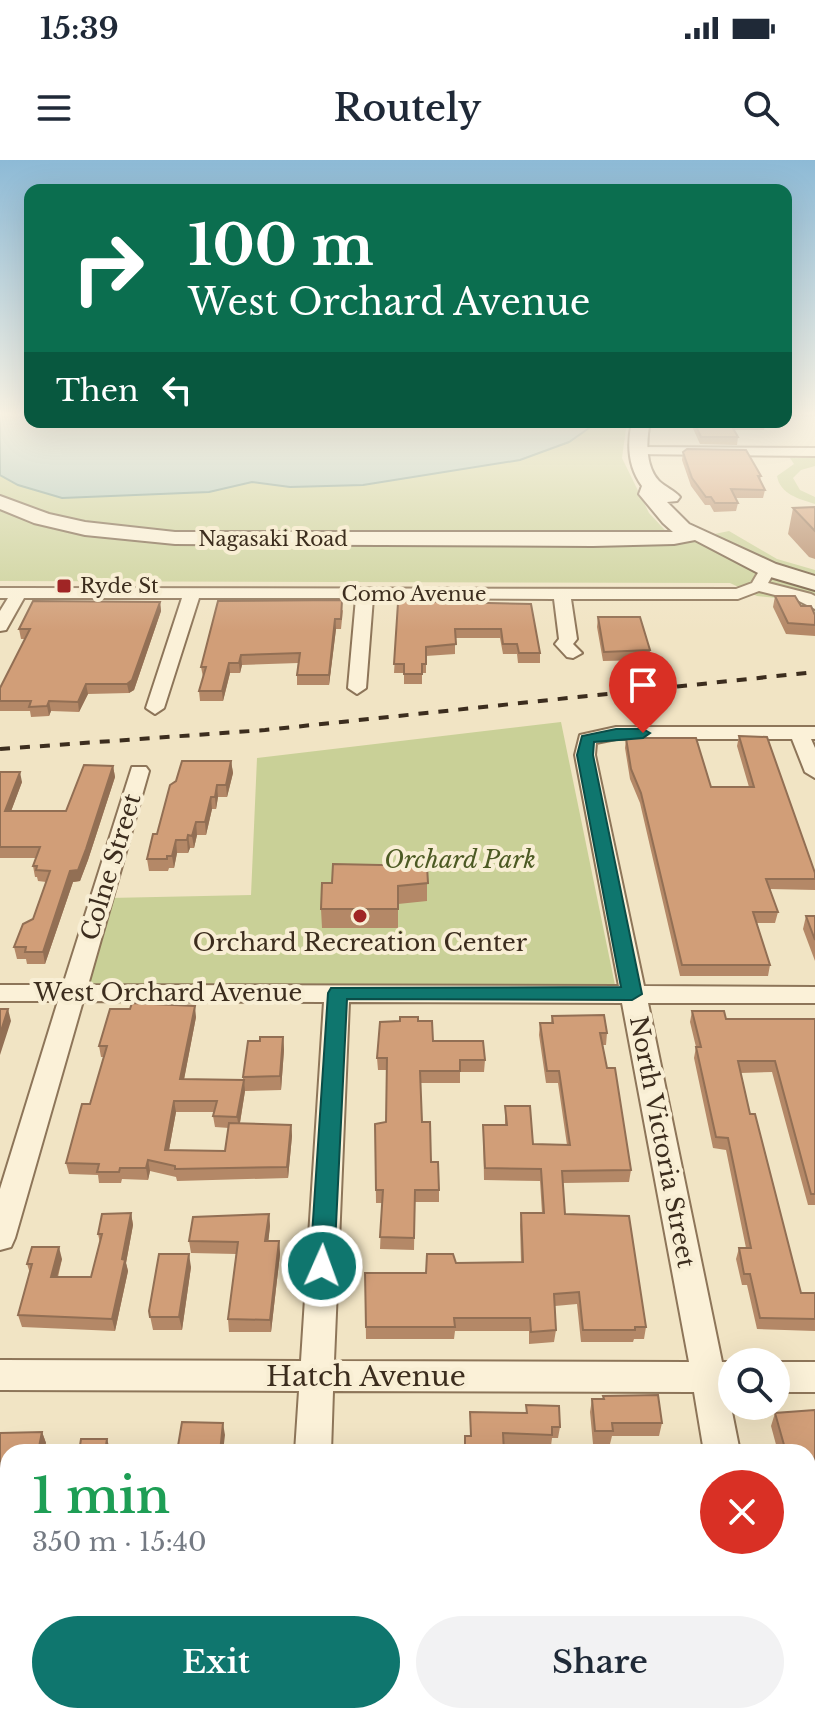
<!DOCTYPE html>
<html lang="en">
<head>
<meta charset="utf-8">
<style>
  body { margin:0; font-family:"Libre Baskerville",serif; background:#f2f2f3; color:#1f2937; height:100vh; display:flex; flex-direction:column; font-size:30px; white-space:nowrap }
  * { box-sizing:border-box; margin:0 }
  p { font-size:26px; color:#747a83 }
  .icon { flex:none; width:44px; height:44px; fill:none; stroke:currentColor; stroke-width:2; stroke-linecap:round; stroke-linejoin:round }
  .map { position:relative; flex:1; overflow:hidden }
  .details { position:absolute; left:0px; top:1284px; width:816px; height:280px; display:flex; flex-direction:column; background:#fff; border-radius:24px 24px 0 0; box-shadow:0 8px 32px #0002 }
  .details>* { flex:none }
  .guide { position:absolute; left:24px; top:24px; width:768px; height:244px; border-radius:16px; box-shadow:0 8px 32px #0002; background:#0b6e4f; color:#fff; overflow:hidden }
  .fabs { position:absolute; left:718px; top:1188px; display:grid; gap:16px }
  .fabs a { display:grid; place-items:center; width:72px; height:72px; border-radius:50%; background:#fff; box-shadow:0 8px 32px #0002; font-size:40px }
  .pin { position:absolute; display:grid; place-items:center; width:68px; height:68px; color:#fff; margin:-82px -34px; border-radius:50% 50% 50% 0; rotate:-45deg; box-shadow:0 0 8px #0007 }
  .pin .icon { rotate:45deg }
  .me { position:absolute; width:88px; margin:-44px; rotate:2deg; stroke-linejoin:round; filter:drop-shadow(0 0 6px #0008) }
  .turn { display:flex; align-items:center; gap:28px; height:168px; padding:0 32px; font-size:36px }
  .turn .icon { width:104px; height:104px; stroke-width:2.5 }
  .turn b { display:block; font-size:56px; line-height:68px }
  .then { display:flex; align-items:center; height:76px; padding:0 32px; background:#0003; gap:16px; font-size:30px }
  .round { display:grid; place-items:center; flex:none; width:84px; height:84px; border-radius:42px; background:#f2f2f3 }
  .head { display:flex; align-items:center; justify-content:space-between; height:136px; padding:0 32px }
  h1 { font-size:48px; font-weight:600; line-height:60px; color:#1e9e55 }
  .button { display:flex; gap:16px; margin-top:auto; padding:16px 32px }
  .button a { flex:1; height:92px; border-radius:48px; background:#0f766e; color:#fff; font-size:32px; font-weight:600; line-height:92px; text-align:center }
  .button a+a { background:#f2f2f3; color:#1f2937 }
  .status { display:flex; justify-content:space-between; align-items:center; height:56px; padding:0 40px; background:#fff; direction:ltr }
  .status svg { height:22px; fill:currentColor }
  header { display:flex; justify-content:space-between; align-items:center; height:104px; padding:0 32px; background:#fff; font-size:36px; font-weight:600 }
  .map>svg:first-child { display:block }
  .green { fill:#c9d097 }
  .water { fill:#a6c4bb; stroke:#6c938a; stroke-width:2 }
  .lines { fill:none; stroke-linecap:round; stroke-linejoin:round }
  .street-casing { stroke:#8d7559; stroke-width:4 }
  .secondary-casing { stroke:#6f563c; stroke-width:4 }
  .street { fill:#fbf1d8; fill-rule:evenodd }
  .secondary { fill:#fbf1d8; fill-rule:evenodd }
  .rail { stroke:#3c2d1e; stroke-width:4; stroke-dasharray:10 10; stroke-linecap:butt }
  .wall { fill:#b48867; fill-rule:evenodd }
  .shaded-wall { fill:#926f54 }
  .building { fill:#d19e78; stroke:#926f54; stroke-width:2 }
  .route { fill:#0f766e; stroke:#0a4d48; stroke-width:2 }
  .poi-dot { fill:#a02525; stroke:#f8eed4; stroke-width:3 }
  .labels { text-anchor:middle; stroke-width:8; stroke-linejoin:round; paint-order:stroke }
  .far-street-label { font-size:20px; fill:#3c2d1e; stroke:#f8eed4 }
  .far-poi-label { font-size:20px; fill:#3c2d1e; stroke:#f8eed4; text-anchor:start }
  .park-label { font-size:24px; font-style:italic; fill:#4c5a23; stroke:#f8eed4 }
  .street-label { font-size:24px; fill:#3c2d1e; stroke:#f8eed4 }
  .poi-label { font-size:24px; fill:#3c2d1e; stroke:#f8eed4 }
  .near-street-label { font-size:28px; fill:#3c2d1e; stroke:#f8eed4 }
</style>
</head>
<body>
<div class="status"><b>15:39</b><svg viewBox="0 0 49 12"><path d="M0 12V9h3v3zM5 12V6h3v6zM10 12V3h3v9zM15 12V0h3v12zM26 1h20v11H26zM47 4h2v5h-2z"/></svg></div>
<header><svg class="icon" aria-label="menu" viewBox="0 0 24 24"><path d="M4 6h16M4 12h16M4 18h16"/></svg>Routely<svg class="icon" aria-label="search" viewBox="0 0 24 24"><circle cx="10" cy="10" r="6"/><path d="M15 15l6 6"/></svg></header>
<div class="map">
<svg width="815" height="1564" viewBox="0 0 815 1564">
  <rect width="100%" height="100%" fill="#f1e4c4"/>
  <path class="green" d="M0,252H30V262H627L622,298L649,353L676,382L729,371L777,399L815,410V452L797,440L757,436L730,423L0,421Z
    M790,298H815V306L801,310L793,318L800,330L815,337V344C799,339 780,334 777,316L794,304Z
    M561,562L615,825H84L109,738L251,735L257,598Z"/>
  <path class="water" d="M0,252H30V262H593L592,266L569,282L520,300L363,325L290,327L252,322L209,332L62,338L18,325L0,315Z"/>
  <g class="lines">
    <g class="street-casing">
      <path id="street" d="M638,287L815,288V296L633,294L631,291Z
        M768,404L776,409L768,423L811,434L815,436V449L799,441L759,431L738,439H571L577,479L573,484L582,493L573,498L567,497L555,484L559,479L554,439L373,438L366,528L357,534L348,528L356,438H199L164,548L155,554L146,548L182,438H24L6,470L0,471V451L8,438H0V428L736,429L752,423L762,406Z
        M616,567H815V579H811L815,588V618L805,612L792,579H616L596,583L595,595L644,826L815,827V843H648L722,1202H732V1232H728L740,1292H704L694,1232L333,1231L331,1292H295L299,1231L0,1230V1200L301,1201L324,842L83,841L15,1078L11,1087L0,1090V1029L58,841H0V825H63L132,607H146L149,611L88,825L619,826L575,595L580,575ZM349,842L622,843L689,1202L334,1201Z
        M776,1202H815V1232H776Z
        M275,1556H317V1564H275Z
        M750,1556H792L793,1564H751Z"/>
    </g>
    <g class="secondary-casing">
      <path id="secondary" d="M632,262H650C646,280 645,306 659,321C665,327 674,330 680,337L677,341L667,342L689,364L776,404L815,416V430L760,414L695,380L674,384L593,386L175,384L85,375L34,363L0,349V336L49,354L85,362L175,372H673L663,363L639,334L642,326C628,307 627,284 632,262Z"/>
    </g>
    <use href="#street" class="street"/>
    <use href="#secondary" class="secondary"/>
    <path class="rail" d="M0,589L265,570L815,512"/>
  </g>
  <path class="wall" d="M786,252H815V256L786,257Z
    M690,262H765V263L764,270H734L738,277L737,285L700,284Z
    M683,292L761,316L760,320L765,330L763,338H735L738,343L736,351L714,352L710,345H705L691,326L682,300Z
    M815,347V399L809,397L788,374L793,348Z
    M775,436L801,446L815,455V476L786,474L773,447Z
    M160,442L161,451L134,530L129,533L88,534L79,552L51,551L49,556L31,557L30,551H0V528L25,479H21L19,469Z
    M398,443L531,444L540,493V503H518L517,494H503L500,478H455V494L426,496V513H422V524H404V513H394Z
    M343,450L341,469H336L329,525H297V515L298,503L242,505L240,513H230L223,541H200L199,531L203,517L201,507Z
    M598,457L650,490L649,500L603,501L597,467Z
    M739,576L815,713V730L770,729L778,752L775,763H757L770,805L768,816H680L640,643L630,619L625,588L626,578L711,627H749L737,586Z
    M231,601L233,613L227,637H218L216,649H212L206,675H197L194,688H190L188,693H177L174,708H169L168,711H149L147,699L157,674Z
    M113,606L115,617L88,700L80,721L73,722L45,804H27L26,799H17L14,787L33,759L46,722L38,721L37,717H35L33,706L36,698H0V612L22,622L11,651H66Z
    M427,706V741L398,744V768H322L321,749L332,723Z
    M806,756H815V801L803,769Z
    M692,851L726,859H815V1045H808L772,912L740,913L750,954L801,1133H815V1171L757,1169L747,1125H742L736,1099L739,1088H746L726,990L713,988L694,898L696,887L690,862Z
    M552,856L607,873L606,885H603L607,908L631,1010L629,1022L563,1023L565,1054L646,1167L644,1179H634L633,1182H581L577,1144L555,1146L556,1170L554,1182L529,1184V1171H455L454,1179H366L365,1113H426L456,1103L521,1102L520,1065L521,1053H542L540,1021L484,1020L483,965H505V946L533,984L567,985L558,923H546L539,875L540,863H551Z
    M196,857L184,919L243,920V917L260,881L283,877L284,890L281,930L245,931L240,963L291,965L292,976L288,1018L177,1021L176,1017L150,1011L148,1020L122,1019L121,1023H99L98,1015L69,1014L66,1003L90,944L104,897H101L99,886ZM176,952H214L213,956L215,967L229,968L225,991L169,990Z
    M418,861L433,881L485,900L484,912H460V923H420L422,962L439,1030V1042H415L414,1090L380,1089L382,1043H376L375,964L386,962L387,910H378L377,898Z
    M131,1053L133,1065L126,1103L128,1111L115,1171L22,1167L18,1155L30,1113L27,1104L62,1099L58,1117H91L100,1083L98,1074Z
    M269,1054L270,1066L268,1081H279L280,1094L271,1172H229L228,1159L236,1094L191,1093L189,1081Z
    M191,1107L182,1170H153L149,1151Z
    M603,1236L662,1263L659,1276H612L610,1284H593L590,1252L592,1239H603Z
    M526,1245L560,1267L558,1278H552L551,1286L503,1284L504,1292H465V1276H470V1252L526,1253Z
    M815,1250V1489L808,1461V1292H778L771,1266L775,1253Z
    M42,1272L46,1283L8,1292V1438H0V1273Z
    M0,1505H8V1556H55L54,1561L0,1562Z
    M132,1556H218V1557H197V1562L134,1563Z
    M485,1556H518L517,1561H486Z
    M624,1556H707L708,1564H625Z"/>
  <path class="shaded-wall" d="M160,442L161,451L134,530L129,533L127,524Z
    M335,459L336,469L329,525V515Z
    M241,495L242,505L240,513L239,503Z
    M229,503L230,513L223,541L222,531Z
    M86,524L88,534L79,552L78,542Z
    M49,541L51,551L49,556L47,546Z
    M231,601L233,613L227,637L226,625Z
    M113,606L115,617L88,700L80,721L73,722L45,804L43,792L70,711Z
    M20,612L22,622L7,662L5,651Z
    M217,625L218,637L216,649L215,637Z
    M211,637L212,649L206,675L205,662Z
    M196,662L197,675L194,688L192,676Z
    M188,675L190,688L188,693L187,680Z
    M176,680L177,693L174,708L172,696Z
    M195,846L196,857L182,930L180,919Z
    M8,849L11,861L0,895V874Z
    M283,877L284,890L281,930L280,916Z
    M244,920L245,931L239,968L237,957Z
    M174,941L176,952L167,1001L165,990Z
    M291,965L292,976L288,1018L287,1007Z
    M148,1000L150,1011L148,1020L146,1008Z
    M131,1053L133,1065L126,1103L128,1111L115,1171L112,1159Z
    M269,1054L270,1066L267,1094L265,1081Z
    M279,1081L280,1094L271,1172L270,1160Z
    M59,1087L62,1099L54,1128L51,1117Z
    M189,1094L191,1107L182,1170L179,1157Z
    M223,1263L225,1275L223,1292H220Z
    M42,1272L46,1283L44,1292H38Z
    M107,1279L109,1286L108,1292H105Z"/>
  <path class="building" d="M694,262H765V263H730L738,277H701Z
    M687,289L746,290L761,316H758L765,330L731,329L738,343H715L711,337H706L692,318L683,292Z
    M815,347V371L793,348Z
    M775,436H795L801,446H811L815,455V465L788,463Z
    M342,440L341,459H335L329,515H297L300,493L241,495L239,503H229L222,531H199L206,507H201L218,441Z
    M33,441L160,442L132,520L127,524H86L78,542L49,541L47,546L29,547L31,541H0V528L30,469H19Z
    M403,441L531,444L540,493H519L517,484H503L501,469H455L456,484L426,487V504H422V514H404V504H394L398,443Z
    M598,457H640L650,490L604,492Z
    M739,576L767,577L815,713V719H766L778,752H753L770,805H682L641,633L631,609L626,578H696L711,627H754Z
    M182,601H231L226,625H217L215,637H211L205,662H196L192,676L188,675L187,680H176L172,696H167V699H147L153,674H157L170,625L176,621Z
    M84,605L113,606L86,689L78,710L70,711L43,792H25L26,787H14L23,764L33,759L50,711L36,710L37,706H33L40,687H0V612H20L5,651H66Z
    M333,704L427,706L428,723L398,726V749H321L322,723H332Z
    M806,756H815V780Z
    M132,843L195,846L180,919L244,920L237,957L213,956L217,941H174L165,990L225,991L229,963L291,965L287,1007L175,1009V1006L148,1000L146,1008H120L119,1012H97L99,1004L66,1003L82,944H90L107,886H99L110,849H130Z
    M0,849H8L0,874Z
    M692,851H724L726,859H815V1034H811L775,901H738L750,954H755L801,1133H815V1159L760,1158L750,1114H744L739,1088H751L728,978L716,977L696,887H701Z
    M604,855L607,873H600L607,908H615L631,1010L562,1011L565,1054L629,1056L646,1167H635V1170H583L579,1132L554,1134L556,1170L531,1172L530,1158H454L455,1167H366L365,1113H426L427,1094H453L456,1103L523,1102L521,1053H544L541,1009L485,1008L483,965H507L505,946H530L533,984L570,985L559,911H547L540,863H553L552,856Z
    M400,857H418V861H432L433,881H483L485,900H460V911H420L422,962H430L431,1002H438L439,1030H415L414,1078L380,1077L383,1030H376L375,964L386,962L387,898H377L380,862L400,861Z
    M260,877H283L280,916L243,917L248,881H260Z
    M131,1053L122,1099L125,1100L112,1159L18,1155L32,1104H27L32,1087H59L51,1117H91L102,1074H98L102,1054Z
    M269,1054L265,1081H279L270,1160L228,1159L238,1082L189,1081L193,1057Z
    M159,1094H189L179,1157H150L149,1151Z
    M658,1235L662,1263H612L613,1271H595L592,1239H604L603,1236Z
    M526,1245L559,1246L560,1267H552V1275L503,1273L504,1292H465V1276H471L470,1252L527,1253Z
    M815,1250V1457L808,1429V1292H786L775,1253Z
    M182,1262L223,1263L220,1292H177Z
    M42,1272L38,1292H8V1427H0V1273Z
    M81,1279H107L105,1292H79Z
    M351,1291H384V1292H351Z
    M0,1505H8V1551H0Z
    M81,1556H125L124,1564H80Z
    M628,1556H707L708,1564H629Z"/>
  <linearGradient id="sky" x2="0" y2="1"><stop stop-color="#8dbad6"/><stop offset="0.54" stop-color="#f9f3e4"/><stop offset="1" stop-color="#f9f3e4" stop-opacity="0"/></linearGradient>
  <rect width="815" height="471" fill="url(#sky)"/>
  <path class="route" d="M616,569H643L650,573L643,578L594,582L593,595L642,834L632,840L347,839L334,1106L330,1113L322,1116L314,1113L310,1106L328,833L331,828L621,827L577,595L582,576Z"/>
  <g class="poi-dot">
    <rect x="56" y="418" width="16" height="16" rx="4"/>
    <circle cx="360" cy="756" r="8"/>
  </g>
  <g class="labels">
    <g class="far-street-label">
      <text x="273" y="386">Nagasaki Road</text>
      <text x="414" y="441">Como Avenue</text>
    </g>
    <g class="far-poi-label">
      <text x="80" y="433">Ryde St</text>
    </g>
    <g class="park-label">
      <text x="460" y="708">Orchard Park</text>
    </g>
    <g class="street-label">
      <text transform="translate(111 707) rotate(-73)" y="8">Colne Street</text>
      <text x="168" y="841">West Orchard Avenue</text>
      <text transform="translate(662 982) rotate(79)" y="8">North Victoria Street</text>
    </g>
    <g class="poi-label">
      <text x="360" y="791">Orchard Recreation Center</text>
    </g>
    <g class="near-street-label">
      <text x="366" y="1226">Hatch Avenue</text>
    </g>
  </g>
</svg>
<div class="fabs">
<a><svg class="icon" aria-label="search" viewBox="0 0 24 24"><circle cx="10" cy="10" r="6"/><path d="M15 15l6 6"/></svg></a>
</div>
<div class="pin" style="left:643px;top:573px;background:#d93025"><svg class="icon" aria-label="arrive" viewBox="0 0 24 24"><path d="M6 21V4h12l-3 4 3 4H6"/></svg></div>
<svg class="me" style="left:322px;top:1106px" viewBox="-20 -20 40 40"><circle r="17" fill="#0f766e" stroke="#fff" stroke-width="3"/><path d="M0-11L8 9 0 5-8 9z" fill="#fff"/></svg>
<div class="guide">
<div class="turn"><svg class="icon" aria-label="right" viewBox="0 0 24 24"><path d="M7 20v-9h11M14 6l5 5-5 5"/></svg><div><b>100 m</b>West Orchard Avenue</div></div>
<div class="then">Then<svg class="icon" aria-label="left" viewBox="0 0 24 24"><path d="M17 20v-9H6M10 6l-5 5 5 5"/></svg></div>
</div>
<section class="details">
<div class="head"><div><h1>1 min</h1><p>350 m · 15:40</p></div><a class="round" style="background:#d93025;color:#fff"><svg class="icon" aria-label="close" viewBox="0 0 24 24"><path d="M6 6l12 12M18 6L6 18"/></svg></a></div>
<div class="button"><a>Exit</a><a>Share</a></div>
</section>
</div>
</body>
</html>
